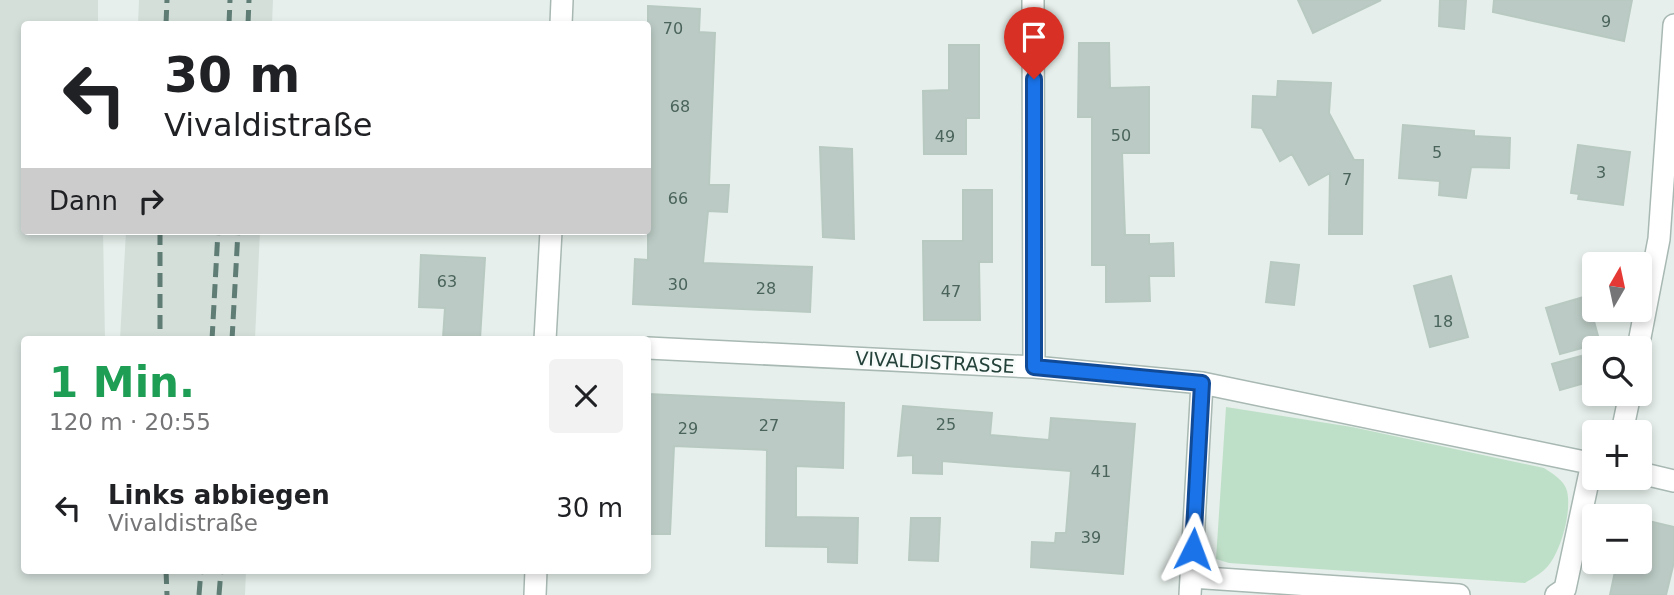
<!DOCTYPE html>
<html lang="de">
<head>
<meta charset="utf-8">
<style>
  body { margin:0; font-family:"DejaVu Sans",sans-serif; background:#f2f2f2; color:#202124; height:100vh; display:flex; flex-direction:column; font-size:26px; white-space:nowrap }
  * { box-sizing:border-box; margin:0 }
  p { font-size:23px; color:#757577 }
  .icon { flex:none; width:38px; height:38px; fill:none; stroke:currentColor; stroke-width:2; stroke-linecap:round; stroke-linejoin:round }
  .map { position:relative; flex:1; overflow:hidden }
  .drawer { position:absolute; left:21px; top:336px; width:630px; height:238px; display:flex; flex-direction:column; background:#fff; border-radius:7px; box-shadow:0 4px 10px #0003 }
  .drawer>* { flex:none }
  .guide { position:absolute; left:21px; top:21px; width:630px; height:214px; border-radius:7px; box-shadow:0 4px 10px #0003; background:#fff; color:#202124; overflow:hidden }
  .needle { width:46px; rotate:9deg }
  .controls { position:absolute; left:1582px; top:252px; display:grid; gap:14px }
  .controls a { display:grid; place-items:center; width:70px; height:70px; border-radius:7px; background:#fff; box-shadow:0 4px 10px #0003; font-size:35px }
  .pin { position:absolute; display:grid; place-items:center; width:60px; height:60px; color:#fff; margin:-72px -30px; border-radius:50% 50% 50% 0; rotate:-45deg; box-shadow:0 0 7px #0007 }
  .pin .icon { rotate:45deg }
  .me { position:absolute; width:77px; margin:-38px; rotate:3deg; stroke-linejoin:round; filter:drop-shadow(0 0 5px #0008) }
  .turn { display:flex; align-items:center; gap:24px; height:147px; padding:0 28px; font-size:32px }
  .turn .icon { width:91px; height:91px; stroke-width:2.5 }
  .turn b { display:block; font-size:49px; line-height:60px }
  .then { display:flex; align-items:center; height:66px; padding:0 28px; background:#0003; gap:14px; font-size:26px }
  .round { display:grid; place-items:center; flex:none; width:74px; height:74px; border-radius:7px; background:#f2f2f2 }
  .headline { display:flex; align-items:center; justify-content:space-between; height:119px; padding:0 28px }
  h1 { font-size:42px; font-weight:800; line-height:52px; color:#1e9e55 }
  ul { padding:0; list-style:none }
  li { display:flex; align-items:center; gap:21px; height:105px; padding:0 28px }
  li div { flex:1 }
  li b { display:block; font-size:26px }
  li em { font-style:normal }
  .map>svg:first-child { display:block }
  .built { fill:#d4dfda }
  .green { fill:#bfe0c8 }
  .building { fill:#bbcac4; stroke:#b8c9c2; stroke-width:2 }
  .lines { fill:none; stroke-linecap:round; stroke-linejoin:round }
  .street-casing { stroke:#a8b8b2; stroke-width:24 }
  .street { stroke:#fff; stroke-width:21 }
  .rail { stroke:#5f7d75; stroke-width:5; stroke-dasharray:14 7; stroke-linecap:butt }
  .route-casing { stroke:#114b97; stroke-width:18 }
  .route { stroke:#1a73e8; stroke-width:12 }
  .labels { text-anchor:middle; stroke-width:5; stroke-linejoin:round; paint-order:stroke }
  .number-label { font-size:16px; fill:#4a645c }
  .street-label { font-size:19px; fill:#24423a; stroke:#f7fbf9 }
</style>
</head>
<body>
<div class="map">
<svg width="1674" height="595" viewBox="0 0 1674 595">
  <rect width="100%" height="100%" fill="#e6efeb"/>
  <path class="built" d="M0,0H98V24H24V231H103L105,339L24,340V570L246,571L245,595H0Z
    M139,0H273L272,24H138Z
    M126,231H260L255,339H120Z"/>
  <path class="green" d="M1226,407L1352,427L1544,468C1553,474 1564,480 1567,491C1572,511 1561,551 1548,566C1542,573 1533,578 1525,583L1229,563L1216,559Z"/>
  <path class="building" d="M1298,0H1381L1313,33Z
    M1440,0H1466L1464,29L1439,26Z
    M1494,0H1632L1624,41L1493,12Z
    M648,6L700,9L699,32L715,33L709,185H729L727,212L708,211L703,263L812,267L810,312L633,304L635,259L648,260Z
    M1079,43H1109L1110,88L1149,87V153H1122L1125,235H1149V244L1173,243L1174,276H1149L1150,301L1106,302V265H1092V117H1078Z
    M949,45H979V118H966V154H924L923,91L949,90Z
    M1278,81L1331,83L1329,113L1354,160H1363L1362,234H1329L1330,173L1309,185L1292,154L1280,161L1262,128L1252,127L1253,96L1277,97Z
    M1403,125L1474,131V136L1510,138L1509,168L1471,167L1466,198L1439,195L1440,181L1399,178Z
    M1578,145L1630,152L1623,205L1578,199L1579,194L1571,193Z
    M820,147L852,149L854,239L823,237Z
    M963,190H992V262H979L980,320H924L923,241H963Z
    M421,255L485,258L480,339L443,338L445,308L419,307Z
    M1271,262L1299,265L1294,305L1266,302Z
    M1451,276L1468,337L1430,347L1414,286Z
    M1587,296L1600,343L1560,354L1546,308Z
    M1581,356L1588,382L1560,390L1552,364Z
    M648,394L844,403L843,468L796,466V517L858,518L857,563L828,562V547L766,546L767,450L674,446L670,534H648Z
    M903,406L992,413L990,435L1049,440L1051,418L1135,424L1123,574L1031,567L1032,542L1055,543L1056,533H1066L1071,471L942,461V474L913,473V455L898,456Z
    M911,518H940L938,561L909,560Z
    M1640,519L1674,527V562L1666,595H1610L1617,562H1640Z"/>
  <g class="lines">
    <g class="street-casing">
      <path id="street" d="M1033,0L1034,367
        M561,24L562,0
        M545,340L551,231
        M648,348L1034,367L1202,383L1594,464
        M1638,348L1659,239L1674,25
        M1622,432L1630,394
        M1640,473L1674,481
        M1191,577L1459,595
        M535,595L536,570
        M1190,595L1202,383
        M1556,595L1565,589L1592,463"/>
    </g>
    <use href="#street" class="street"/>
    <path class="rail" d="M166,24L167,0
      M229,24L230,0
      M248,24L249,0
      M160,231V340
      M212,340L218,231
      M232,340L238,231
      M166,570L167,595
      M199,595L201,570
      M219,595L221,570"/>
  </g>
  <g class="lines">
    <g class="route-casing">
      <path id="route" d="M1034,79V367L1202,383L1193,549"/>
    </g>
    <use href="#route" class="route"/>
  </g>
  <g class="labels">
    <g class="number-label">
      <text x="1606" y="27">9</text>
      <text x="673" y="34">70</text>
      <text x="680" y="112">68</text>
      <text x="1121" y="141">50</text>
      <text x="945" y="142">49</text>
      <text x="1437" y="158">5</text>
      <text x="1601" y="178">3</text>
      <text x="1347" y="185">7</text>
      <text x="678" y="204">66</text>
      <text x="447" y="287">63</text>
      <text x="678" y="290">30</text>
      <text x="766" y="294">28</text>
      <text x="951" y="297">47</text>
      <text x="1443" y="327">18</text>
      <text x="946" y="430">25</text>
      <text x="769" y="431">27</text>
      <text x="688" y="434">29</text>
      <text x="1101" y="477">41</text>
      <text x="1091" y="543">39</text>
    </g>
    <g class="street-label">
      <text transform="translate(935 362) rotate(3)" y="7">VIVALDISTRASSE</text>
    </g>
  </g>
</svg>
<div class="controls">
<a><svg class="needle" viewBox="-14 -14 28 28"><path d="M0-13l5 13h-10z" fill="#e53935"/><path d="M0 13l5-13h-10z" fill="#757577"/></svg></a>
<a><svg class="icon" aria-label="search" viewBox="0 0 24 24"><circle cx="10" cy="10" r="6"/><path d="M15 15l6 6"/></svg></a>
<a>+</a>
<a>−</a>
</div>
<div class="pin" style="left:1034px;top:79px;background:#d93025"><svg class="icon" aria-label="arrive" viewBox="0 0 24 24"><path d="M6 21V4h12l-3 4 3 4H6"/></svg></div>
<svg class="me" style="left:1193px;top:549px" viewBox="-20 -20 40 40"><path d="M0-17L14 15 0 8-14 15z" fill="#1a73e8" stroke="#fff" stroke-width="4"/></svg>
<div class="guide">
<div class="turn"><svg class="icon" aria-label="left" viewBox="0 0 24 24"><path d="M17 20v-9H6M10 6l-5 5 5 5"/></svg><div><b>30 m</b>Vivaldistraße</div></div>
<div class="then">Dann<svg class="icon" aria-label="right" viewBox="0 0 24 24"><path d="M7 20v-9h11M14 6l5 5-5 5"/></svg></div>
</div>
<section class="drawer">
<div class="headline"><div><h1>1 Min.</h1><p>120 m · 20:55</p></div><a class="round"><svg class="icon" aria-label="close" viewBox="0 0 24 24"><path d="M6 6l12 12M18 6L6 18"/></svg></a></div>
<ul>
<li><svg class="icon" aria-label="left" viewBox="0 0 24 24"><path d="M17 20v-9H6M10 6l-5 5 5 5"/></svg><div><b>Links abbiegen</b><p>Vivaldistraße</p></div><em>30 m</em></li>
</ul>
</section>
</div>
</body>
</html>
